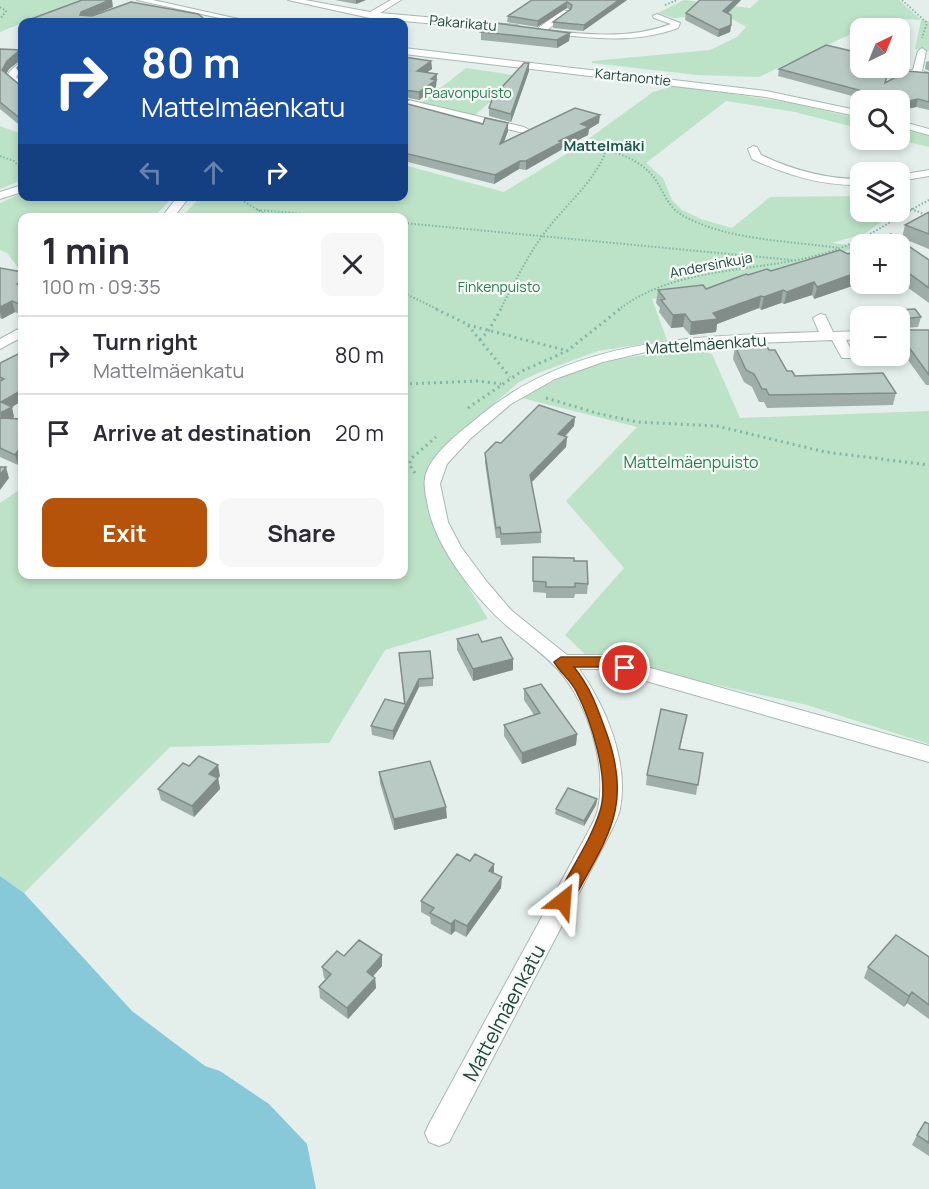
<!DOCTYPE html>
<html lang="en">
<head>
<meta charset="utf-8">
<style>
  body { margin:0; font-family:Manrope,sans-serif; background:#f7f7f7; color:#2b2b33; height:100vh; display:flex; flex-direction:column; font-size:22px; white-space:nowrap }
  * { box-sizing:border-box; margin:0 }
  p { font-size:20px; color:#7c7c81 }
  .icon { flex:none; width:33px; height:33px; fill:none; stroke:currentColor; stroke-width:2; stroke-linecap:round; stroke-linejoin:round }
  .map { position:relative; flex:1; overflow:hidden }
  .details { position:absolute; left:18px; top:213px; width:390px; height:366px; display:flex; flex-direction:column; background:#fff; border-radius:12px; box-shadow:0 3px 9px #0003 }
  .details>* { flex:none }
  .hud { position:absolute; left:18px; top:18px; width:390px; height:183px; border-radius:12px; box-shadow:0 3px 9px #0003; background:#1a4fa0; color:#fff; overflow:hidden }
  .needle { width:39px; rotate:43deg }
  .buttons { position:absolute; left:850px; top:18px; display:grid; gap:12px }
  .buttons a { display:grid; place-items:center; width:60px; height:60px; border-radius:12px; background:#fff; box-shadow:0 3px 9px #0003; font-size:30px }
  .pin { position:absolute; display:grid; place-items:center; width:51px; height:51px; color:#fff; margin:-26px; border:3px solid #fff; border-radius:50%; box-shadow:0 2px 6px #0007 }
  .me { position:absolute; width:66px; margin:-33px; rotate:28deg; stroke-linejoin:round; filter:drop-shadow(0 0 4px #0008) }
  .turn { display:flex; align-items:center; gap:21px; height:126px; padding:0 24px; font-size:27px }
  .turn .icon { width:78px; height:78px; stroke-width:2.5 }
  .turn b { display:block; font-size:42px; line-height:51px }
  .lanes { display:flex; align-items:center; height:57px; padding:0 24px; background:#0003; justify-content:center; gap:30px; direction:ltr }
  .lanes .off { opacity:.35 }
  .round { display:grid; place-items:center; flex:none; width:63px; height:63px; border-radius:12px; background:#f7f7f7 }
  .head { display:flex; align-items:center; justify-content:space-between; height:102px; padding:0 24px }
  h1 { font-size:36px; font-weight:700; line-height:45px }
  .button { display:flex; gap:12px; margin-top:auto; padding:12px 24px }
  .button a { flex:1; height:69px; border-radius:12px; background:#b45309; color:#fff; font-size:24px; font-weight:700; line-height:69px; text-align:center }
  .button a+a { background:#f7f7f7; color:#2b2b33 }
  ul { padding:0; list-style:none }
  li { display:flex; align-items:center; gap:18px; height:78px; padding:0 24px; border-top:2px solid #e1e1e2 }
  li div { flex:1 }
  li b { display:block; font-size:22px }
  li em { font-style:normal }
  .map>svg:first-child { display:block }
  .green { fill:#bce2c7 }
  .water { fill:#88c9d9 }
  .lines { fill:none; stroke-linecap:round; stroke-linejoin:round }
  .minor-casing { stroke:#a6b8b3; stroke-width:2 }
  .path-far1 { stroke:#82b6a8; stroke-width:2; stroke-dasharray:1.5 2; stroke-linecap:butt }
  .path { stroke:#82b6a8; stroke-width:3; stroke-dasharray:2 4; stroke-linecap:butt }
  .minor { fill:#fff; fill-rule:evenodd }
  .wall { fill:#9faea9; fill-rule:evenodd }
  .shaded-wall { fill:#828d89 }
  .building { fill:#b9cac4; stroke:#828d89; stroke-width:1.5; fill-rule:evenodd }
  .route { fill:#b45309; stroke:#753606; stroke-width:1.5 }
  .labels { text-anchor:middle; stroke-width:4.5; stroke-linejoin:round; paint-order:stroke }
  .far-street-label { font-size:14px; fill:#21433c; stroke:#f6fbf8 }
  .far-park-label { font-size:14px; fill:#277f4c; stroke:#f6fbf8 }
  .far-neighbourhood-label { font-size:15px; font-weight:bold; fill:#1b584b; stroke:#f6fbf8 }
  .street-label { font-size:16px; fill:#21433c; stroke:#f6fbf8 }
  .park-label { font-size:16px; fill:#277f4c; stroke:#f6fbf8 }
  .near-street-label { font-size:20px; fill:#21433c; stroke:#f6fbf8 }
</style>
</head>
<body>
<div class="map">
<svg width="929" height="1189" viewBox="0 0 929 1189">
  <rect width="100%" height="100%" fill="#e4efeb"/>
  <path class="green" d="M0,0H79L0,32Z
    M684,0L750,8L759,0H899L921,20L929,21V51L915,49L921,20L884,18L801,58L859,76L795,60L759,77L697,75L592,63V61L710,50L737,37L746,27L722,13L674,18L658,13Z
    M466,68L520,76L474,116L421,103Z
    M676,85L791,103L861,119V129L795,112L726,101L646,163L663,178L672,200L682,210L701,219L732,228L770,197L861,196V212H895L866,233L832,243L858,246L840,253L704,290L652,299L667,340L598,351L538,373L519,382L463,430L426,492L428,512L435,532L488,619L385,650L329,743L170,747L24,893L0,876V503L22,488V574H404V218L182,217L200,197L404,196V165L504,192L576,148L653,92Z
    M0,126L22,134V180L0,189Z
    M900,129L929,136V147L900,140Z
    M22,193V196L173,197L154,217L22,218V273L7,253L0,250V203Z
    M700,351L712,354L740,418L929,411V744L807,705L587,656L565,635L624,568L566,501L637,427L522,398C580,363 632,353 700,351Z"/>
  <path class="water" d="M0,876L24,893L132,1011L205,1066L220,1071L269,1104L307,1144L316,1189H0Z"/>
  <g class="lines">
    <g class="minor-casing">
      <path id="minor" d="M137,0H153L252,22H238Z
        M288,0H305L370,12L391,0H401L380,13L517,25L521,28L517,31L370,18Z
        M563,10L570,12L547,30C588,35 632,39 671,24L654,18L653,16L657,14L680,23L678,28C629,46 586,36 537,33V29Z
        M404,48L766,91L861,111V117L766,97L404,54Z
        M922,48L926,51L922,71L929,73V79L917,76L879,78L874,75L879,72L913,70L918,51Z
        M22,61V69L16,77L22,83V91L6,78L10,71Z
        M404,99L524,127L529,130L524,133L404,105Z
        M900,121L929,129V135L900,127Z
        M753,146L757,147L761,155C793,170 825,179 861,179V185C822,186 787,175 752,159L748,149Z
        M929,170V176L900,181V175Z
        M22,185V192L0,199V192Z
        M178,196H190L173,218H161Z
        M820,314L825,315L833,332L861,331V339L846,340L854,355L852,358H842L832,340L703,345L650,351L603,362L555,379L511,404L470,439L447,464L440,484L448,522L461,547L487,582L512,611L567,655H604L929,746V762L604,669H579C606,706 629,762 620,809C617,821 610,833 605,843L449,1142L439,1146L429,1142L425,1133L429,1124L587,834C591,826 596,818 598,809C607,766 589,707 561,673C546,655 525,641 507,626C476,599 436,548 428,507C426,495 422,483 427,471C436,450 459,433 476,419C573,336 699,336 819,332L813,318Z
        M22,327V337L0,349V339Z"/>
    </g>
    <path class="path-far1" d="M902,0L927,23L922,38
      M665,5L677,0
      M0,7L6,11L0,19
      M261,19L278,22
      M568,141C597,149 631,151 652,175C663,188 666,206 682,215C724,240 791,241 839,248
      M0,156L14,161L22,170
      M235,196L271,218
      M911,209L929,216
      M257,210L355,218
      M404,223L792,260
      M404,293L439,310
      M500,310C515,282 529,252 549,227C569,202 592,183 605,154L600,148
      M618,310C676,266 751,273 819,255C859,245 893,219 929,200"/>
    <path class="path" d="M436,309L467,324L510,377
      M468,325L568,351
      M480,340L489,330L501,309
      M404,384L479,381L501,384
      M546,398L600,414L638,422L717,426L825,452L929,465
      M468,408L522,371L567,351L620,309
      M415,473L409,464L412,458L436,437"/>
    <use href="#minor" class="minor"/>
  </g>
  <path class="wall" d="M335,0H366L356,4Z
    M532,0H627L583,31L553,28V22L570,10L567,8L537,27L507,22L508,16Z
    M700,0H741L728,13L731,25L730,32L718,37L685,20L686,13Z
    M481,32L570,33L569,41L557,48L481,40Z
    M0,49L22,50V127L0,109ZM22,59V61L17,68L19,77L21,79L20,85L6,74L9,69Z
    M856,52L861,68H890L889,69L877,71L885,83L929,73V110L916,107L902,110L900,109V100H867L778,76L779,69Z
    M404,57L431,61L432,69L426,73L437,74L436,87L419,100L404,97Z
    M929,61V71L925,69L926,62Z
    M529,63V71L511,122L489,116V108Z
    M404,99L408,104L508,131L504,142L599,123L589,129L588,135L562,148L561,150L526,170L519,169L494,184L404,161Z
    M929,212V249L902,238L905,225Z
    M900,244L929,260V303L900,282Z
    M861,248V283L814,299L812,295L784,304L781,303L761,310L759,308L717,324L716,332L690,335L683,327L671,328L659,312L660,308L656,303L658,290L706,289L748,275L848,254Z
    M0,268L22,272V315L15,312L2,319L0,318Z
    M882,311L921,317L918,327L901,328V330H929V385H926L900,349V316H881Z
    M735,346L769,350L787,371L795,376L896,393L893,405L767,408L764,402H759L752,387L744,382L733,359Z
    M0,363L14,417L11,419L18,465L0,457Z
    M575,417L574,426L565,437H567L566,447L531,483L541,532V543L501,545L500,538H496L485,463V453L501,443Z
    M533,557L574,561L588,584L587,594H575L574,598H546V593L533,592Z
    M457,639L482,642L513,670L473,681L457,650Z
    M399,653L433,678V686L419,687L393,740L372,735L371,726L404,704Z
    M524,689L577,734L576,745L522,764L504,736V725L534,715L524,700Z
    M687,715L680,749L703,753L696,795L646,785L647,775Z
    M189,766L220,776L218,778L220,789L194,817L161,800L158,789Z
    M379,772L447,818L394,830L380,783Z
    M597,799L596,805L584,826L555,814L556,809Z
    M494,874L501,888L466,937L455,931L451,935L431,924L430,917L421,912V901Z
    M382,955V966L373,976L375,978L376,988L348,1019L320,998L319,987L326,979L324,978L322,967L344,956Z
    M929,957V1019L907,1003L904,1007L864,978L868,967Z
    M929,1124V1156L912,1145L917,1135Z"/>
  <path class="shaded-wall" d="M110,0H112L113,7L82,20L80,15L81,12Z
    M356,0H366L356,4Z
    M619,0H627L583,31L584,25Z
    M735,0H741L723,18V11Z
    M567,2V8L537,27L538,21Z
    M731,25L730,32L718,37L719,30Z
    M570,33L569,41L557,48V40Z
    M20,50L22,59L9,69L4,78L2,70L7,61Z
    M431,61L432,69L417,79V71Z
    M529,63V71L511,122V114Z
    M437,74L436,87L419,100V92L431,79Z
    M918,99L916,107L902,110L904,102Z
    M600,115L599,123L589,129L588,135L562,148L561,150L526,170V161L559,141L581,124Z
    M508,123V131L500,152V144Z
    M520,161L519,169L494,184L495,175Z
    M900,269H903L900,279Z
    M861,271V283L814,299L817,287Z
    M814,282L812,295L784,304L787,292Z
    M783,290L781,303L761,310L764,297Z
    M761,296L759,308L717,324L716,332L690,335L691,322L713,313Z
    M12,301L15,312L2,319L0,312V307Z
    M22,302V315L19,304Z
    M685,314L683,327L671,328L673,315Z
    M22,390V401L12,407L14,417L0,425L1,402Z
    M575,417L574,426L557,444L558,434Z
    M567,437L566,447L529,485L530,475Z
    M22,445V459L18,465L15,455Z
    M6,467L9,478L0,490V475Z
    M513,659V670L473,681V669Z
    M419,679V687L393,740V731Z
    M577,734L576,745L522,764V753Z
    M218,765L220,776L218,778L220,789L194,817L192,806L209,774Z
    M597,799L596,805L584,826V821Z
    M446,807L447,818L394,830V819Z
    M494,864V875L489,871Z
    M502,877L501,888L466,937L467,926Z
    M455,920V931L451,935V924Z
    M382,955V966L368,982L367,972Z
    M375,978L376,988L348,1019L347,1008Z
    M912,992L907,1003L904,1007L909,996Z"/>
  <path class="building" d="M82,0H110L81,12L80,15L92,16L131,2L198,14L208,22H23Z
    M532,0H619L584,25L553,22L571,9L572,5L567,2L538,21L508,16Z
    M700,0H735L723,11L731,15V25L719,30L686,13Z
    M495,23L570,33L557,40L481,32Z
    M861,37V68H874L879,73L888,72L885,83L907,71L929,73V102L918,99L904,102L779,69L826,45L856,52Z
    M0,49L22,50V120L0,102ZM20,50L22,61L17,68L22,74L20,85L2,70L7,61Z
    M404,57L431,61L417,71L437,74L431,79L436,80L419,92L404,90Z
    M524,63H529L511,114L489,108L493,97Z
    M404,99L408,100L404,103L483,124L485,118L508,123L500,144L575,108L600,115L581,124L589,127L559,141L562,142L526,161H520L495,175L404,153Z
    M929,212V234L905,225Z
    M891,234L929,260V288L903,269H900V244H869Z
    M861,248V271L817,287L814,282L787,292L783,290L764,297L761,296L713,313L718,319L691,322L685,314L673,315L661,300L665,299L658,290L703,285L706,289L746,274L748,275L767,269L771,271L840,250L848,254Z
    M0,268L22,272V281L17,284L22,286V302L19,304L12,301L0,307Z
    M915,309L921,317L901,319V330H929V375L900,335V316H887L882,311Z
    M766,345L769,350H775L787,371H792L795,376L883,373L896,393L769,395L766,389H762L754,374L746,370L735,346Z
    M22,352V390L1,402L12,407L0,413V381L4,379L0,377V363Z
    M539,405L575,417L558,434L567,437L530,475L541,532L501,534L500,527L496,528L485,453L496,442L501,443Z
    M0,418L22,419V445L15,455L0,448Z
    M0,467H6L0,475Z
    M533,557L574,558V561H587L588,584L575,583V587H546V582L533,581Z
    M478,634L482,642L501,637L513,659L473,669L457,639Z
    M430,651L433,678L419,679L393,731L371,726L385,699L405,704L399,653Z
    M541,684L577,734L522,753L504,725L540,713L524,689Z
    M661,709L687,715L679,749L703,753L698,785L647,775Z
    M199,756L218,765L209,774L218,778L192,806L158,789L183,763L189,766Z
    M430,761L446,807L394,819L379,772Z
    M568,788L597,799L584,821L556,809Z
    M457,854L470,861L475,854L494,864L489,871L502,877L467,926L455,920L451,924L430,913L434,908L421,901Z
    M896,935L929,957V1005L912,992L909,996L868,967Z
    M359,940L382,955L367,972L375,978L347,1008L319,987L331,974L322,967L337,951L344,956Z
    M925,1122L929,1124V1143L917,1135Z"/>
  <path class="route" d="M561,657H604L630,664L632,668L625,673L604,667H574C590,687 596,704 605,729C635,808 606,838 570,906L563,908L557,906L555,901C569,871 590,843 600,811C610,779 591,720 576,691C571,681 560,672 554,662Z"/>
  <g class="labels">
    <g class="far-street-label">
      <text transform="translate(463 23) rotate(5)" y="5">Pakarikatu</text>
      <text transform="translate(633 77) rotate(6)" y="5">Kartanontie</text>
      <text transform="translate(711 265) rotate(-11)" y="5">Andersinkuja</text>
    </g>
    <g class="far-park-label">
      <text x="468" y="98">Paavonpuisto</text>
      <text x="499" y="292">Finkenpuisto</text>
    </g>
    <g class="far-neighbourhood-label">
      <text x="604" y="151">Mattelmäki</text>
    </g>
    <g class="street-label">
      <text transform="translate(706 344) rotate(-4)" y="6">Mattelmäenkatu</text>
    </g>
    <g class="park-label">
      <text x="691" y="468">Mattelmäenpuisto</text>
    </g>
    <g class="near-street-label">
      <text transform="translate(504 1013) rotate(-62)" y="7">Mattelmäenkatu</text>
    </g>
  </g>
</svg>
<div class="buttons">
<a><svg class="needle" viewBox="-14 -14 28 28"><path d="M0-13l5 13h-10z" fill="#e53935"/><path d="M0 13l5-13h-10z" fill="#7c7c81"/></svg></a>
<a><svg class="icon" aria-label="search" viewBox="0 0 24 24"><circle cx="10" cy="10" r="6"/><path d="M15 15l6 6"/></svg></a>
<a><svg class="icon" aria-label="layers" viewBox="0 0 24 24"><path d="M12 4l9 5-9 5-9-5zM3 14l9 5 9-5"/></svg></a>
<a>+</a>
<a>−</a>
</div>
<div class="pin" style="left:625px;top:668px;background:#d93025"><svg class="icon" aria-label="arrive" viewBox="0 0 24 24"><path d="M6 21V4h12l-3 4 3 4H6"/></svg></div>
<svg class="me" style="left:563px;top:901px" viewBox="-20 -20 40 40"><path d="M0-17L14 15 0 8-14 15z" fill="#b45309" stroke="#fff" stroke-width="4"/></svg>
<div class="hud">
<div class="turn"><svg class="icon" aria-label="right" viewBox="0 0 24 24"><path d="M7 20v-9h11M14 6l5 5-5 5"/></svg><div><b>80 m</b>Mattelmäenkatu</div></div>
<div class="lanes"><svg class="icon off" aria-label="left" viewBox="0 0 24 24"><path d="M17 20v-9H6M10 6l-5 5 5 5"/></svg><svg class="icon off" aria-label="ahead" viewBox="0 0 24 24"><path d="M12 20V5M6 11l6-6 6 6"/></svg><svg class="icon" aria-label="right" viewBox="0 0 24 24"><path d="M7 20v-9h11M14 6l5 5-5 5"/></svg></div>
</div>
<section class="details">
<div class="head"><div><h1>1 min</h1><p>100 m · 09:35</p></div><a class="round"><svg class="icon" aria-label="close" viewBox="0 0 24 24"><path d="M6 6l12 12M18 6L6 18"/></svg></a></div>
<ul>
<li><svg class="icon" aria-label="right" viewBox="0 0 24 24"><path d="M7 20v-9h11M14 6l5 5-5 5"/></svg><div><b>Turn right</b><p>Mattelmäenkatu</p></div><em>80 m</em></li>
<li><svg class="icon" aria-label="arrive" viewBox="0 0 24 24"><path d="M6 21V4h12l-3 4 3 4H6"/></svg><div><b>Arrive at destination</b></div><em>20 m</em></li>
</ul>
<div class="button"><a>Exit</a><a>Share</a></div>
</section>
</div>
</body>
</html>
